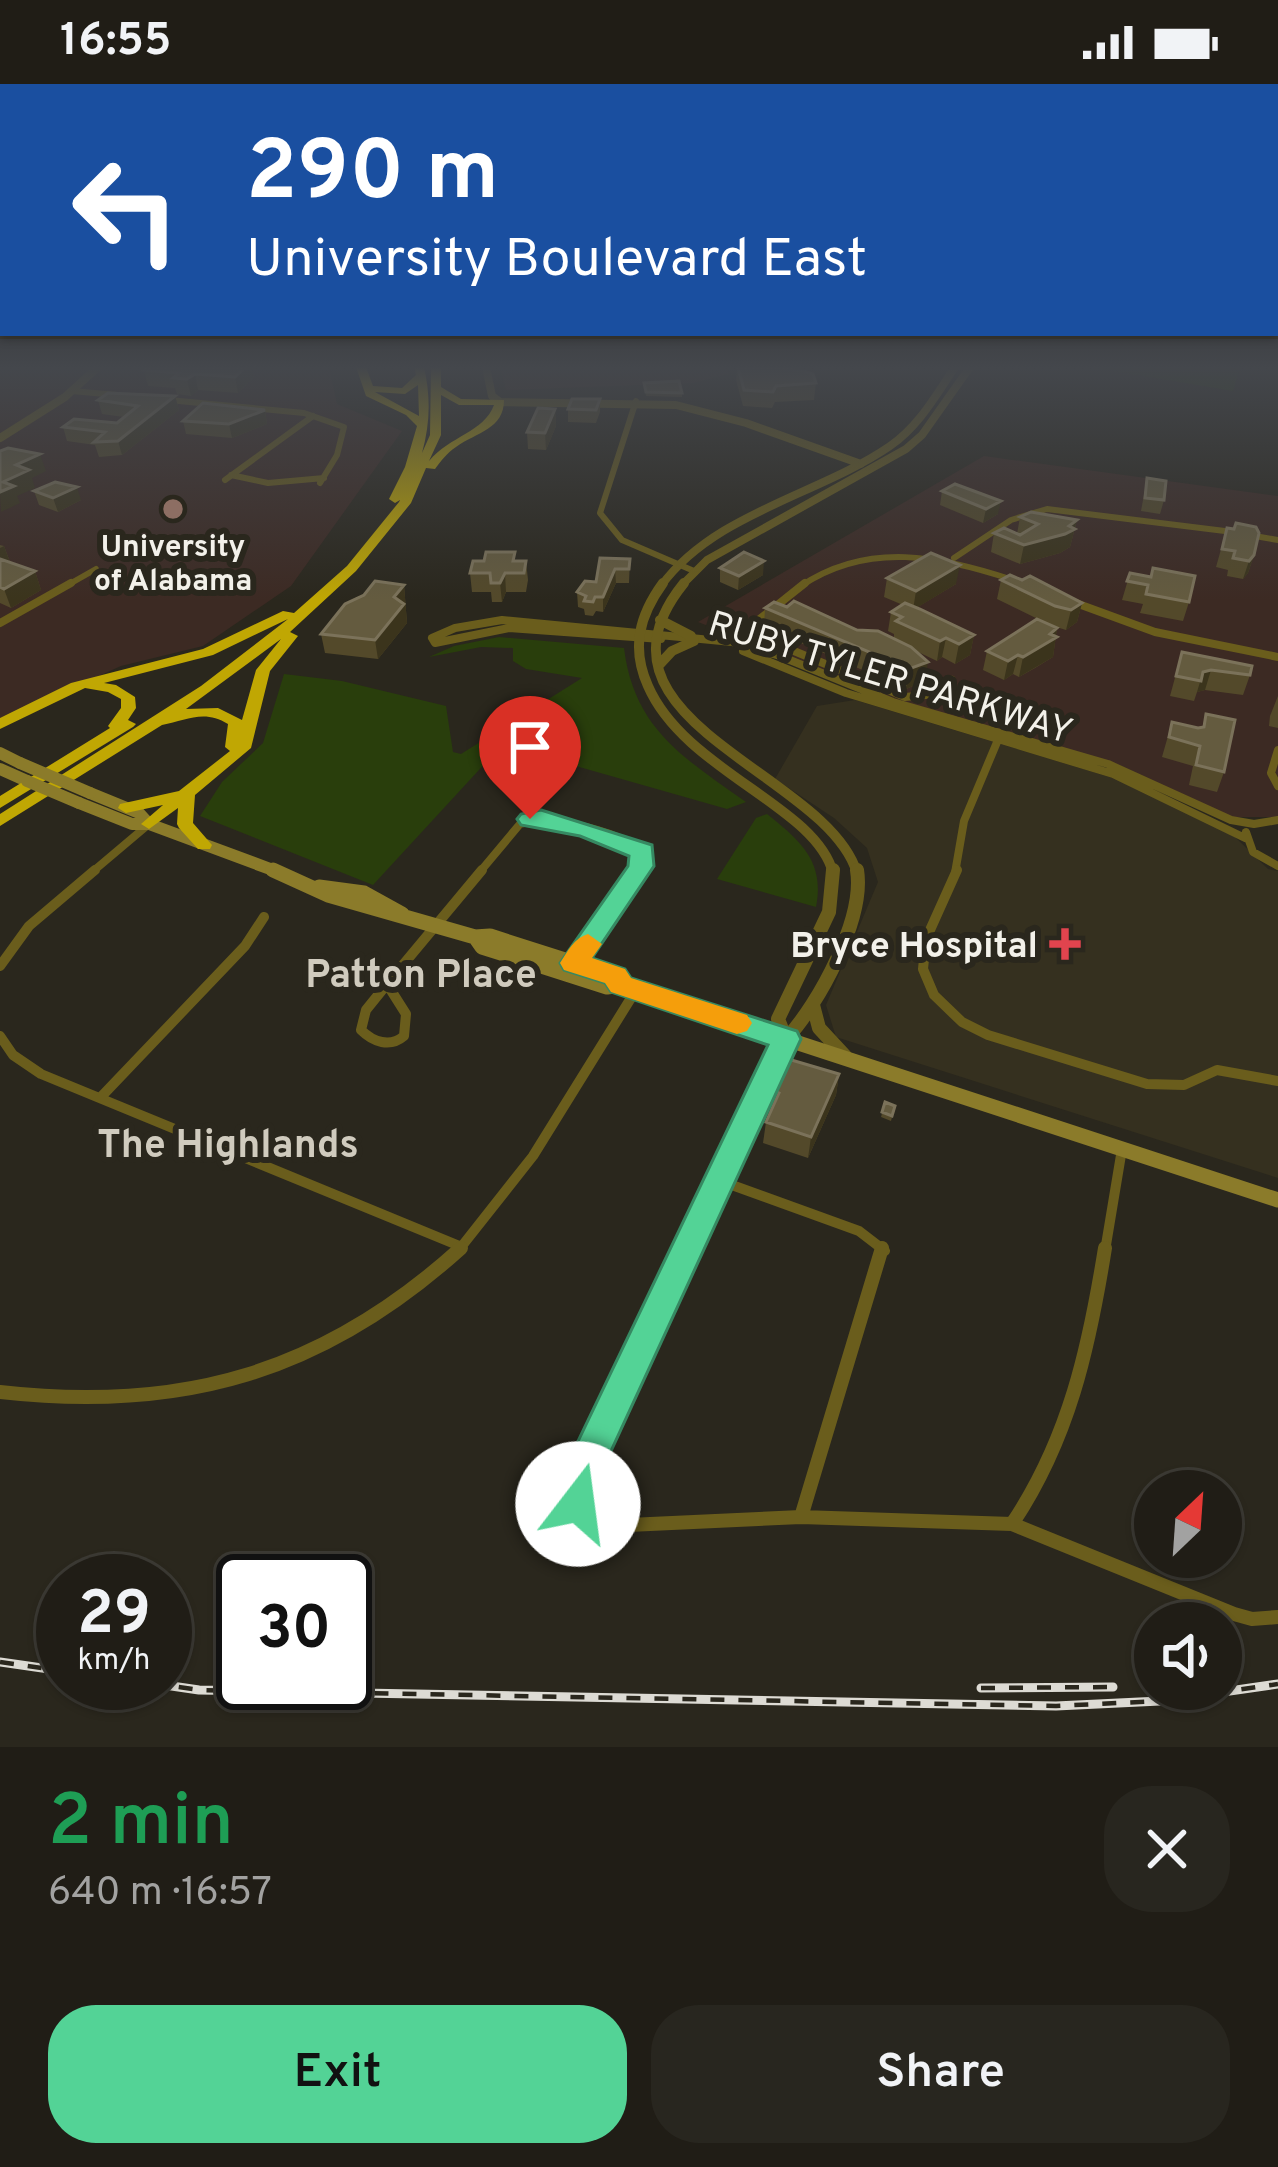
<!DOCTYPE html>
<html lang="en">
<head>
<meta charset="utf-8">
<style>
  body { margin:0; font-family:Overpass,sans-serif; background:#28261f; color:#f1f3f6; height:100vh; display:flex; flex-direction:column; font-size:45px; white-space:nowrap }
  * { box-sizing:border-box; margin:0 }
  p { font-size:39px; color:#a2a2a1 }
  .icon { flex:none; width:66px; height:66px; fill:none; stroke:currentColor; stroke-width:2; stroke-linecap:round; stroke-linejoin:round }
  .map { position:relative; height:1663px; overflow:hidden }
  .details { display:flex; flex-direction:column; background:#201d16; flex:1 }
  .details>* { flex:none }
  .top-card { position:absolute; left:0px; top:0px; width:1278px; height:252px; box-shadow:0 3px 9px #0004,0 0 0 3px #3d3b35; background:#1a4fa0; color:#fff; overflow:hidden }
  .needle { width:78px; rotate:25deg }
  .controls { position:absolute; left:1134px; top:1386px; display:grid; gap:24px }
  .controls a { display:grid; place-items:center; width:108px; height:108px; border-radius:50%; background:#201d16; box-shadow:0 3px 9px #0004,0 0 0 3px #3d3b35; font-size:60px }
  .speed { position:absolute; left:36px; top:1470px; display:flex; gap:24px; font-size:60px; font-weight:700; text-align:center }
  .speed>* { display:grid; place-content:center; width:156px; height:156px; border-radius:50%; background:#201d16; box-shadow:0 3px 9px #0004,0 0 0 3px #3d3b35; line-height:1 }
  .speed small { font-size:30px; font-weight:400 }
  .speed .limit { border:6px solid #111; border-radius:18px; background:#fff; color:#111 }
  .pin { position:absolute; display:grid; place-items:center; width:102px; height:102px; color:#fff; margin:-123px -51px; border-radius:50% 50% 50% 0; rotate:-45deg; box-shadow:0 0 12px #0007 }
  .pin .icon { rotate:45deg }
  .me { position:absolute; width:132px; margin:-66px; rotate:15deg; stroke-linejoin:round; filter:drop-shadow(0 0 9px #0008) }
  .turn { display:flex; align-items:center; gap:42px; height:252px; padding:0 48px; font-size:54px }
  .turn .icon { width:156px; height:156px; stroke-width:2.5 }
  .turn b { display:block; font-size:84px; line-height:102px }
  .round { display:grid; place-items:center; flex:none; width:126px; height:126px; border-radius:48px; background:#28261f }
  .summary { display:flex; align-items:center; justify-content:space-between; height:204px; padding:0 48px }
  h1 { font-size:72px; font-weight:600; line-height:90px; color:#1e9e55 }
  .cta { display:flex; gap:24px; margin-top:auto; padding:24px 48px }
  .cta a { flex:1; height:138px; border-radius:48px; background:#53d396; color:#111; font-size:48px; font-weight:600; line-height:138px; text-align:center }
  .cta a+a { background:#28261f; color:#f1f3f6 }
  .status { display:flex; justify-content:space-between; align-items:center; height:84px; padding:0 60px; background:#201d16; direction:ltr }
  .status svg { height:33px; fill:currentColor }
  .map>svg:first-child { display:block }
  .built { fill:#35301f }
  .education { fill:#3c2a23 }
  .green { fill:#293e0c }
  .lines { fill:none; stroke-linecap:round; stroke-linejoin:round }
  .minor-far3 { stroke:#6a5d1c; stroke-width:6 }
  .minor-far2 { stroke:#6a5d1c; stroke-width:8 }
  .minor-far1 { stroke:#6a5d1c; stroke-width:10 }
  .minor { stroke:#6a5d1c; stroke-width:14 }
  .tertiary-far2 { stroke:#6a5d1c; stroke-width:8 }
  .tertiary-far1 { stroke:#6a5d1c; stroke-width:10 }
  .tertiary { stroke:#6a5d1c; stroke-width:14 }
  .secondary-far1 { stroke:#8b7b2a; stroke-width:12 }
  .secondary { stroke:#8b7b2a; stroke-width:15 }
  .motorway { fill:#c0a703; fill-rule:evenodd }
  .rail-casing { stroke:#dddbd4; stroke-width:9 }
  .rail { stroke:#2a271d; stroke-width:4.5; stroke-dasharray:14; stroke-linecap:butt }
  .secondary-bridge { stroke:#8b7b2a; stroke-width:12 }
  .wall { fill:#53492a }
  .shaded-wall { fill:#3b341c }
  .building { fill:#645b3f; stroke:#7b725a; stroke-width:3 }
  .route { fill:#53d396; stroke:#368962; stroke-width:3 }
  .slow { fill:#f59e0b }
  .education-dot { fill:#8d6e63; stroke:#2a271d; stroke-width:4.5 }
  .health-dot { fill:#e0444e; stroke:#2a271d; stroke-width:4.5 }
  .labels { text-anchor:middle; stroke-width:12; stroke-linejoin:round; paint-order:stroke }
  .far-poi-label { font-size:30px; font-weight:bold; fill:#f3f1ea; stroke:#2a271d }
  .street-label { font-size:36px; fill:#f3f1ea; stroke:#2a271d }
  .poi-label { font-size:36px; font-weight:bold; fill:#f3f1ea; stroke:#2a271d; text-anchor:end }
  .neighbourhood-label { font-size:39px; font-weight:bold; fill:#d0cbbe; stroke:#2a271d }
</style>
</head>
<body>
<div class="status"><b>16:55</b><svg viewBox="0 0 49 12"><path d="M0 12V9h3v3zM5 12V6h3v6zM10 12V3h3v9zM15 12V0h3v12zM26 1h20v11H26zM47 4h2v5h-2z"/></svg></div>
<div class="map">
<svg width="1278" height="1663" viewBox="0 0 1278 1663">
  <rect width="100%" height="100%" fill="#2a271d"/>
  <path class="built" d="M855,616L1126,698L1235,753L1268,785L1278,787V1094L836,953L826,921L878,798L867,764L834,734L775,695L817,622Z"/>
  <path class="education" d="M0,283H329L337,320L402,347L291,502L203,562L121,582L0,636Z
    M500,283H726L729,290L693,299L506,306Z
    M984,372L1278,412V733H1229L1121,682L898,616L698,538Z"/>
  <path class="green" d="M1090,283H1240L1233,307Z
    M499,553L624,564C634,645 684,674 746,718L727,725L502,661L373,801L200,732L222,698L263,659L284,590L342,597L446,622L453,668L461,670L582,594L526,585L513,577V564L481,563L429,573L454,562Z
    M767,730C801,757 825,778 816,823L717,795L756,734Z"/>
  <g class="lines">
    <path class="minor-far3" d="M72,307L117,311
      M169,316L304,329L344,343L337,371L320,399
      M636,317L600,429L622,456L694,487
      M231,391L268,399L324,394
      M225,396L313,332
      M1249,451L1278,456
      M954,474L1011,436L1047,425L1233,448
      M66,502L96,485
      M801,502C868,457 941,472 1013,496"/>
    <path class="minor-far2" d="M805,499L751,542L765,555L905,613L926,611L952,596
      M1073,518L1155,548L1278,573
      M0,539L71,499
      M432,554L455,544L502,536L732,558L780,572L893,618L1108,680L1231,736L1254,740L1278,736
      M432,554L435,559L509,544L661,555
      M743,567L846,609L1113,690L1245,754
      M1278,666L1271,689L1278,702
      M1246,748L1253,768L1278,782
      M91,789L149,740
      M479,789L520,740C550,732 631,746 645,775L636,789
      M955,789L964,737L1000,651"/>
    <path class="minor-far1" d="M957,786L926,855L923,885L934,911L962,938L988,951L1147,1000L1184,1001L1217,986L1278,997
      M574,879L638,786
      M0,882L29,842L95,786
      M387,900L482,786
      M387,900L406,930L404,952C390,964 373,958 361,946L366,926Z
      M0,952L13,971L41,990L462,1163
      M100,1014L245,862L264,833
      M718,1096L859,1147L885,1167
      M458,1167L533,1072L636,906
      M687,1167L786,955
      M1105,1167L1122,1065"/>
    <path class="minor" d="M688,1164L577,1401V1420L590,1435L607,1442L801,1433L1012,1440L1234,1530L1252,1535L1278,1533
      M0,1308C183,1329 324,1288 461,1164
      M801,1433L882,1164
      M1012,1440C1069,1355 1089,1264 1105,1164"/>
    <path class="tertiary-far2" d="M486,283L492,312L500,318
      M500,318L676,321L746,339L861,380
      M0,354L65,313L98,283
      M661,502C714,429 819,411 890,362C919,342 936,311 955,283
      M681,502L707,476L906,365L922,351L970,283"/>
    <path class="tertiary-far1" d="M663,499C639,532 631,564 648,602C685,687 816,722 833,789
      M684,499C572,637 827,688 857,789
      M660,536L691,552
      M659,581L672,567L694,557"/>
    <path class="tertiary" d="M833,786L829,828L778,935L786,955C819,920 865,834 857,786
      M813,921L819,944L845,972"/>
    <path class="secondary-far1" d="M0,669L20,679
      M0,685L27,697
      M90,709L139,729L149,740L281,789
      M79,719L132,740H149"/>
    <path class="secondary" d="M273,786L328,811L475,853L490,852L615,892L621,901
      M319,803L364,809L402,830
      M475,853L482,863L607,903L621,901L1278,1116"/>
    <path class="motorway" d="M356,283H366L373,302L402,304L416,291L414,283H424C431,314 430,340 422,369L430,351L431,283H441V303L461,315L504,316C504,345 477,348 456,363C447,369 441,377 435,385L426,384L411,419L356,487L290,548L298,552L270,587L251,664L195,711L193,739L212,761L210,765H198L179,744L177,740L178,724L149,745L141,740L163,721L126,729L118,724L120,720L179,707L230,667L225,663L228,640C205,625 186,636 162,641L0,742V730L201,602L288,535L213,571L104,599L116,601L135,613L136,624L128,636L136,640L133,643L0,724V712L110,644L108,642L121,624V615L108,608L85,604L0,645V634L71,599L203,565L283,527L294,529L347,482L399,418L400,416L395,419L389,415L405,383L417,342L406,331L366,312ZM418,301L419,332L375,308L405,310ZM441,311L459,321H494C484,348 450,352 429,377L441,351ZM281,555L256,586L242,636L218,624L186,625Z"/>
    <g class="rail-casing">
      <path id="rail" d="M0,1578L63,1587
        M151,1599L199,1606L1056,1622L1160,1617L1278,1600
        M981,1604L1113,1603"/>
    </g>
    <use href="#rail" class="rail"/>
    <path class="secondary-bridge" d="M20,679L90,709
      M27,697L79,719"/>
  </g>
  <path class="wall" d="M737,283H767L816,299L814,316L775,318L772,324L743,322L736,296Z
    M144,286L254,293L238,309L198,306L191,312L177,310L175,304L148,302Z
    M644,299L682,309V313L646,312Z
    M175,312L179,326L122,371L99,373L95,361L67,357L63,343L117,339L124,333L102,330L98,316Z
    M600,315V328L596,339L568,338V325Z
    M555,325L556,342L546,366L528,365L527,348Z
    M265,326L267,340L232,354L186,350L183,337Z
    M1147,394L1164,416L1160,430L1141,427Z
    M34,407L81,416L58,428L39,421Z
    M942,407L998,430L983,439L940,421Z
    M1020,433L1077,436L1070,463L1060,469L1020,480L991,468L994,449L1017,450Z
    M1227,444L1254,471L1248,489L1243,495L1227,492L1228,486L1216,483Z
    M0,461L4,462L10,478L35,487L41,506L11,524L0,519Z
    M630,475L629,499H616L603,528L596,527L593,532L585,531L584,525L578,523L577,508Z
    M516,477H526L528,496L526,508H506L502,518H492L491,508H472L470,489Z
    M720,484L763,491L738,506L720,498Z
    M1130,489L1189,518L1183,537L1140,529L1143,520L1122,516Z
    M887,494L956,500L916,524L974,551L970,571L955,580L942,573L937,577L916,567L925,597L906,605L764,543L765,524L894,554V550L888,547L891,528L903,521L884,513Z
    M1001,496L1082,519L1077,538L1066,546L1050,541L997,515Z
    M404,501L407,539L378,575L325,569L321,550Z
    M1057,544L1053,573L1035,584L1019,593L1013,590L1004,596L983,586L987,567Z
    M1182,568L1250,591L1243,611L1205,606L1197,608L1194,617L1170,612Z
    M1278,612V644L1269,642L1270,632Z
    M1206,630L1224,688L1217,708L1189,701L1193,682L1162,673L1172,638L1198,644H1202Z
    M839,990L836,1011L808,1074L763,1059L766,1038L771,1027L766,1025L768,1004Z
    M885,1018L895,1022L891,1037L881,1033Z"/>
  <path class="shaded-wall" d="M245,283H251L254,293L238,309L235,293Z
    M195,290L198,306L191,312L187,295Z
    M175,312L179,326L122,371L118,357Z
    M555,325L556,342L546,366L545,349Z
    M265,326L267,340L232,354L229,340Z
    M40,370L46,387L32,394L35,404L17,412L20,419L1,428L0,408L3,398L16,381Z
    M77,403L81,416L58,428L53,414Z
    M1001,417L998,430L983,439L986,425Z
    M1077,436L1070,463L1060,469L1020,480L1024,461L1069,442Z
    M4,462L11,481L0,486V464Z
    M1254,471L1248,489L1243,495L1249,477Z
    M764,477L763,491L738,506L739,492Z
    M960,481L956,500L913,526L916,507Z
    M615,485L616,499L603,528V513Z
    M35,487L41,506L11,524L4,505Z
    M505,489L506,508L502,518L500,499Z
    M404,501L407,539L378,575L375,556L394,513Z
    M1082,519L1077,538L1066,546L1071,526Z
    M1057,544L1053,573L1019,593L1023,573Z
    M974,551L970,571L955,580L959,560Z
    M946,554L942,573L937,577L940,557Z
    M1018,571L1013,590L1004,596L1008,577Z
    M928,578L925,597L906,605L909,585Z
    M1211,586L1205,606L1197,608L1203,588Z
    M839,990L836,1011L808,1074L811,1053Z"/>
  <path class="building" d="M148,283H245L235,293L195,290L187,295L173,294L179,289L144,286Z
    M738,283H767L804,287L813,290L816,299L776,302L773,308L744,306Z
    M679,297L682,309L646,308L644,299Z
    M108,309L175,312L118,357L94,358L105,348L63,343L74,335L117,339L138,322L98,316Z
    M572,315H600L596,326L568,325Z
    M203,319L265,326L229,340L183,337Z
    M538,324L555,325L545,349L527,348Z
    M8,364L40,370L16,381L29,386L3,398L14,402L0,408V367Z
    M1147,394L1166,397L1164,416L1145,414Z
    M55,398L77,403L53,414L34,407Z
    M955,400L1001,417L986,425L942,407Z
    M1031,428L1077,436L1069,442L1075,445L1065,450L1024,461L994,449L1004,444L1020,451L1038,440L1020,433Z
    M1236,439L1256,443L1259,449L1254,471L1249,477L1233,474L1235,467L1222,465L1227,444L1234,445Z
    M486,468H515L513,477H526L524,489H505L500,499H491L490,489H470L473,477H484Z
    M744,468L764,477L739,492L720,484Z
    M931,469L960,481L916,507L887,494Z
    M600,474L630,475L629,485H615L603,513H595L593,518L584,517L586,512L577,508L585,497L596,498Z
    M0,475L35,487L4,505L0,503Z
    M1153,484L1195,492L1189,518L1146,510L1148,501L1127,497L1130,489L1151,493Z
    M1010,491L1022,496L1030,492L1082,519L1071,526L1055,522L1001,496Z
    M375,497L404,501L394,513L404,520L375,556L321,550L345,520L364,511Z
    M794,517L857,546L878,547L911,563L928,578L909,585L765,524L774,518L787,523Z
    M905,519L920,525L974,551L959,560L946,554L940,557L896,537L902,533L891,528Z
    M1037,535L1057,544L1050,550L1057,553L1023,573L1018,571L1008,577L987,567Z
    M1182,568L1252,582L1250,591L1211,586L1203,588L1201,597L1176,592Z
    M1206,630L1235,636L1224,688L1196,681L1200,662L1169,653L1172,638L1198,644L1204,643Z
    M788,975L839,990L811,1053L766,1038L779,1009L768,1004Z
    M885,1018L895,1022L892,1032L882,1028Z"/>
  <linearGradient id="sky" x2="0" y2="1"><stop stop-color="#171510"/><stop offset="0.55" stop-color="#44474c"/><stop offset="1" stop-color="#44474c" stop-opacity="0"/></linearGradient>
  <rect width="1278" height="516" fill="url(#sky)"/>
  <path class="route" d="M541,726L652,761L654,782L592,874L625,885L631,894L797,947L801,955L605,1380L592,1435L578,1441L563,1435L557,1401L768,961L611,908L605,899L564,886L560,879L628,782L629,772L580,752L521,741L517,735L521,730Z"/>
  <path class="slow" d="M588,850L602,860L592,874L625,885L631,894L747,931L752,939L747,947L737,950L611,908L605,899L564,886L560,879C568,867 574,854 588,850Z"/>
  <circle class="education-dot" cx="173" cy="425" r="12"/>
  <path class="health-dot" d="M1059 842h12v12h12v12h-12v12h-12v-12h-12v-12h12z"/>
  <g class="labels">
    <g class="far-poi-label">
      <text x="173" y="472">University<tspan x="173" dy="34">of Alabama</tspan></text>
    </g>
    <g class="street-label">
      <text transform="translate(891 592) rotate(17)" y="13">RUBY TYLER PARKWAY</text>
    </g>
    <g class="poi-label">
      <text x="1038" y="873">Bryce Hospital</text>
    </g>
    <g class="neighbourhood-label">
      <text x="421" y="903">Patton Place</text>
      <text x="228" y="1073">The Highlands</text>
    </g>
  </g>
</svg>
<div class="controls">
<a><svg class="needle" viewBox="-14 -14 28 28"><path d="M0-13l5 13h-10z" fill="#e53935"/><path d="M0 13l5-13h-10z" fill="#a2a2a1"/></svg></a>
<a><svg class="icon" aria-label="sound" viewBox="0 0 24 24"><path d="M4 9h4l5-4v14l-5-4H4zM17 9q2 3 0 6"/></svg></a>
</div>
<div class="speed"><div>29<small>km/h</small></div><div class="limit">30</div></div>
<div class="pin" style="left:530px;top:735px;background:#d93025"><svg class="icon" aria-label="arrive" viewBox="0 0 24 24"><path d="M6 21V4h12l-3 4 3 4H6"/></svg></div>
<svg class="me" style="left:578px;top:1420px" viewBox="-20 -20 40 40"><circle r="19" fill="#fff"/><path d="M0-13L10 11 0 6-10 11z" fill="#53d396"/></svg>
<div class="top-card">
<div class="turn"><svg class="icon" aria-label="left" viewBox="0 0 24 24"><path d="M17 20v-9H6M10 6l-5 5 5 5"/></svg><div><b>290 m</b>University Boulevard East</div></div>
</div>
</div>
<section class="details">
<div class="summary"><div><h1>2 min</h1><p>640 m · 16:57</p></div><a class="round"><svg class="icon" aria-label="close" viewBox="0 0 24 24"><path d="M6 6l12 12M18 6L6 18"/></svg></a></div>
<div class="cta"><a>Exit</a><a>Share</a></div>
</section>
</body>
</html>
